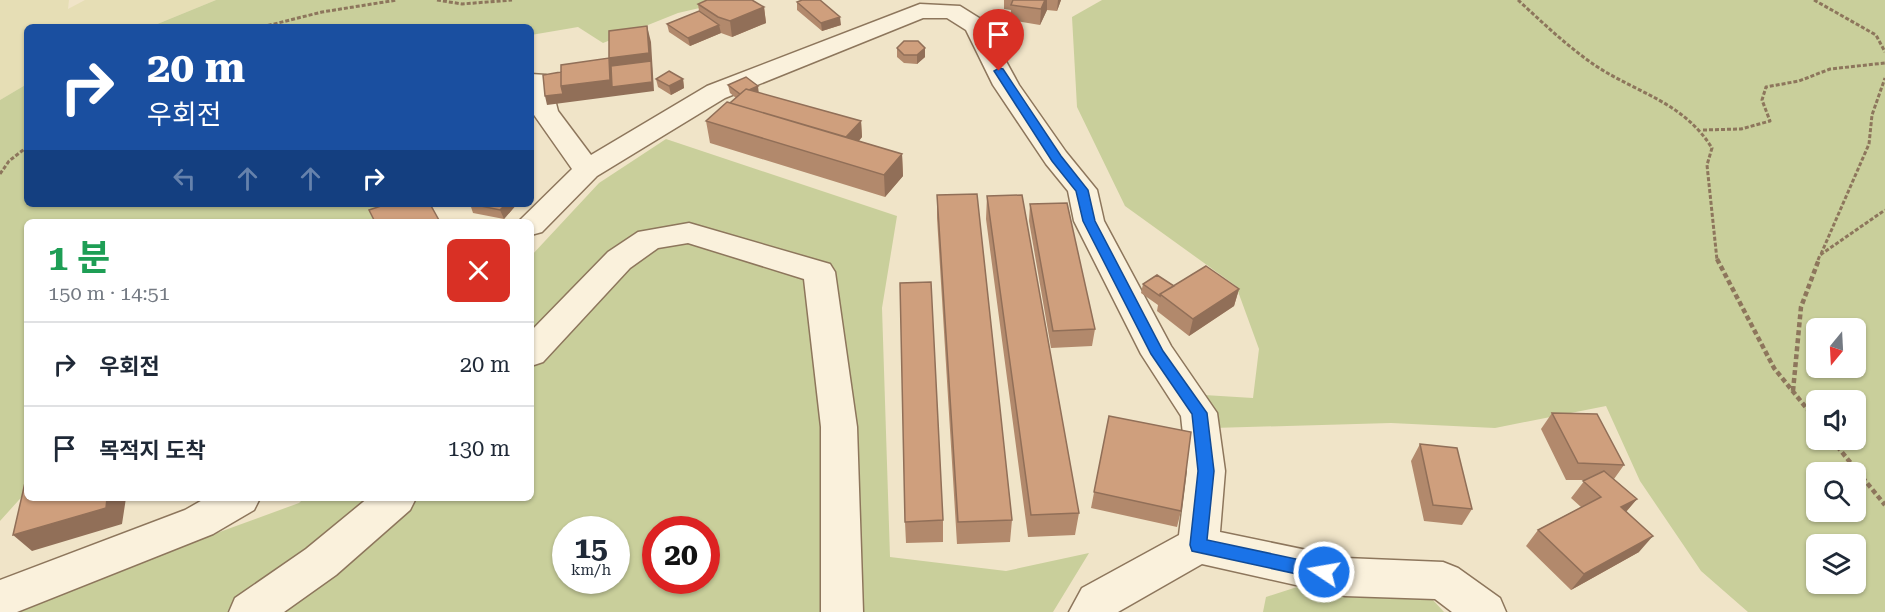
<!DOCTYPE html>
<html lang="ko">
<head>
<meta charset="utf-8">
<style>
  body { margin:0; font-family:"Roboto Serif","Noto Sans KR",serif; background:#f2f2f3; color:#1f2937; height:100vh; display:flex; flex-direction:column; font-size:22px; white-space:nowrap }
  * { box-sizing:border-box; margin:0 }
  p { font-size:20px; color:#747a83 }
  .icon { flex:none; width:33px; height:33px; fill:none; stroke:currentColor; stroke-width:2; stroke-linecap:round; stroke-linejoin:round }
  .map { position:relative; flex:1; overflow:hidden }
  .details { position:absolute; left:24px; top:219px; width:510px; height:282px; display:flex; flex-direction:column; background:#fff; border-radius:9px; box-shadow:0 2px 4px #0004 }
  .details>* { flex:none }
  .top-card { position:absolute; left:24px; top:24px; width:510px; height:183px; border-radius:9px; box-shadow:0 2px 4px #0004; background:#1a4fa0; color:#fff; overflow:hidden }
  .needle { width:39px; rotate:198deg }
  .fabs { position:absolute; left:1806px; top:318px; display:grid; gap:12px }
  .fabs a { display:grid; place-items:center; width:60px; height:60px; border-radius:9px; background:#fff; box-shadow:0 2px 4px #0004; font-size:30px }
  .speed { position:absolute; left:552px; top:516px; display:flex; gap:12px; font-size:30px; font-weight:700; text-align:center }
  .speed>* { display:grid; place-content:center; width:78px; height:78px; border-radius:50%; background:#fff; box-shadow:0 2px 4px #0004; line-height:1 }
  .speed small { font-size:15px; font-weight:400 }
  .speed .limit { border:9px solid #d22; background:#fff; color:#111 }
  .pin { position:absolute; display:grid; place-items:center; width:51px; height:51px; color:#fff; margin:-62px -26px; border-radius:50% 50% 50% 0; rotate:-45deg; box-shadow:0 0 6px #0007 }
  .pin .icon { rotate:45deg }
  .me { position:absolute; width:66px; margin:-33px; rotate:282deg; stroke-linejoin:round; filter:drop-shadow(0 0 4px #0008) }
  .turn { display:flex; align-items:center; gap:21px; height:126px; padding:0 24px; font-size:27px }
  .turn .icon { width:78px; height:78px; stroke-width:2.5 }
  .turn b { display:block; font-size:42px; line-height:51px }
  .lanes { display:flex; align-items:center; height:57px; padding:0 24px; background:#0003; justify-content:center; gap:30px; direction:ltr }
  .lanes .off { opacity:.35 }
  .round { display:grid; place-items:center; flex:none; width:63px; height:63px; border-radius:9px; background:#f2f2f3 }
  .summary { display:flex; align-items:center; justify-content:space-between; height:102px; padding:0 24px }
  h1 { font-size:36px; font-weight:700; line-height:45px; color:#1e9e55 }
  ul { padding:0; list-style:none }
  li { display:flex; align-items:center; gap:18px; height:84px; padding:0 24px; border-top:2px solid #e0e1e3 }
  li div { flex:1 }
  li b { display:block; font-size:22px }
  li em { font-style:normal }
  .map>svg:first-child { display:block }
  .farmland { fill:#e6deb5 }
  .green { fill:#c9cf9b; fill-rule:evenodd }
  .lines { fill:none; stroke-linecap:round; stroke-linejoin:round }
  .minor-casing { stroke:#8d765c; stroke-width:3 }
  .path-far1 { stroke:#8d765c; stroke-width:3; stroke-dasharray:4 2; stroke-linecap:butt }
  .path { stroke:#8d765c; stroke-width:4.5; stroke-dasharray:5 3; stroke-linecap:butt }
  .minor { fill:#faf1dc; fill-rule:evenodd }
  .wall { fill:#b2896c }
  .shaded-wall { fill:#916f58 }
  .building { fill:#cf9f7d; stroke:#916f58; stroke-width:1.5 }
  .route { fill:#1a73e8; stroke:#114b97; stroke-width:1.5 }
</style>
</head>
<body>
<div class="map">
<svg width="1885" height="612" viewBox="0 0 1885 612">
  <rect width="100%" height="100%" fill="#f0e4c8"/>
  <path class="farmland" d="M0,0H69L68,9L85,0H216L150,27H27V84L0,100Z"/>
  <path class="green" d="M216,0H734L678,13L603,43L578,27L531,35V27H150Z
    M1102,0H1885V612H1748L1701,571L1640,481L1606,406L1495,428L1391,423L1213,428L1204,395L1253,398L1259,349L1236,286L1125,206L1077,107L1072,17ZM1816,328H1856V368H1816ZM1816,400H1856V440H1816ZM1816,472H1856V512H1816ZM1816,544H1856V584H1816Z
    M27,84V204H399L374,222H27V491L0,521V100Z
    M666,139L897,216L882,308L890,557L1006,571L1089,553L1053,612H0L299,503L304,498H531V256L599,183ZM566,530H616V580H566ZM656,530H706V580H656Z
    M1331,576L1432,599L1444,612H1263L1266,597Z"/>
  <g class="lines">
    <g class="minor-casing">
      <path id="minor" d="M920,4L960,6L984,21L1019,85L1066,152L1097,190L1104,221L1171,346L1217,413L1225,471L1220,532L1345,558L1443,562L1458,568L1500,598L1506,612H1452L1435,599L1345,596L1202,564L1118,612H1069L1082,588L1179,535L1187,471L1181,416L1141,354L1074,221L1068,191L1046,164L993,85L966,30L947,18H923L725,98L597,176L542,232L531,235V222H518L572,169L532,112L531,74L546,75L550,80L558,111L591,155L707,86Z
        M689,223L830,264L835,272L857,427L863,612H821V427L804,279L688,243L658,248L630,268L543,362L531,366V331L608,252L638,232Z
        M206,498H260L254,510L213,534L17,612H0V580L185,510Z
        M368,498H416L410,510L336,575L284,612H229L235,598L306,549Z"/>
    </g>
    <path class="path-far1" d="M437,0L462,4L512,0
      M1518,0C1543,23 1568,47 1596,66C1639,94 1683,102 1712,148L1707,165L1717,260
      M1814,0L1876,35L1885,52
      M262,27L322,12L397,0
      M1703,130L1741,129L1770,121L1762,100L1766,87L1799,81L1830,69L1885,63
      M0,174L9,161L27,147
      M1821,254L1869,144L1872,115L1885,78
      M1818,260L1820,255L1885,210"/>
    <path class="path" d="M1717,259L1774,368L1816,420
      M1793,391L1801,307L1819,259
      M1832,440L1885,505"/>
    <use href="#minor" class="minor"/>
  </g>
  <path class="wall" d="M1004,0H1061L1057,11L1047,10L1040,25L1010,20L1011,10L1004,9Z
    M797,2L841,25L822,31L797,10Z
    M698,4L764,7L766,23L732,37L721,33L690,46L669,32L667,24L699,11Z
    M897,48H925V57L917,64L904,63L897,57Z
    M656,79H683L684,88L671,95L658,87Z
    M728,85L861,121L862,137L859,141L902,154L903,176L885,197L710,143L706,121L736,98L730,93Z
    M937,195L1012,520L1010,542L957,544L937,218Z
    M987,196L1079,513L1075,535L1028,537L986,219Z
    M470,204H517L504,219L473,213Z
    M1030,204L1095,329L1092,346L1051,348L1029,221Z
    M1143,284L1174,286L1239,289L1234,306L1189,336L1157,311L1158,305L1141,293Z
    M1552,413L1624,465L1614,479L1637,499L1626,512L1639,552L1571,590L1526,546L1538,530L1581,507L1571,498L1585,480H1566L1541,429Z
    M1109,416L1181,511L1177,527L1091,508Z
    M1420,444L1472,509L1462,525L1424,521L1411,461Z
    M943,520V542L906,543L905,522Z"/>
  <path class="shaded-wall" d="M1045,0H1047V10L1040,25L1041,9Z
    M1058,0H1061L1057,11Z
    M764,7L766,23L732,37L730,21Z
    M840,17L841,25L822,31L821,23Z
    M719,25L721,33L690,46L688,38Z
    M647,26L651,42L654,91L547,105L545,96L609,58Z
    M925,48V57L917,64V55Z
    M683,79L684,88L671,95L669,86Z
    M758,86L759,95L740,94Z
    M531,104L534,121H531Z
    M861,121L862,137L845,156L844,139Z
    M902,154L903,176L885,197L884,175Z
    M506,204H517L504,219L500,210Z
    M1239,289L1234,306L1189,336L1193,319Z
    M107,498H126L122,524L32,551L13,535Z
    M1637,499L1623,515L1621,507Z
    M1653,536L1639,552L1571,590L1584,574Z"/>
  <path class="building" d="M707,0H752L764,7L730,21L718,17L698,4Z
    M802,0H820L840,17L821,23L797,2Z
    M1013,0H1045L1041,9L1011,5Z
    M699,11L719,25L688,38L667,24Z
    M647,26L649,53L609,58V31Z
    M904,41H918L925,48L917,55H904L897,48Z
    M609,58L610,80L561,86V65Z
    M651,61L652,82L612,87L611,66Z
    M669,71L683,79L669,86L656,79Z
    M561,72V86L563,94L545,96L543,75Z
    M746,77L758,86L749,90L746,89L740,94L728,85Z
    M746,89L861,121L846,137L730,103Z
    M727,102L902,154L884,175L706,121Z
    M977,194L1012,520L958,522L937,195Z
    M1022,195L1079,513L1031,515L987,196Z
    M1067,203L1095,329L1053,331L1030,204Z
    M387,204H430L440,222H375L369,210Z
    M471,204H506L500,210Z
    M1206,266L1239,289L1193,319L1160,294Z
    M1157,275L1174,286L1160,294V296L1143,284Z
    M931,282L943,520L905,522L900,283Z
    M1552,413L1597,414L1624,465L1578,463Z
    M1109,416L1191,432L1181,511L1094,492Z
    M1420,444L1457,448L1472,509L1433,505Z
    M1604,471L1637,499L1621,507L1653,536L1584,574L1538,530L1601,497L1583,481Z
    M27,474V498H107L106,508L13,535Z"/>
  <path class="route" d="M999,68L1003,69L1061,156L1088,190L1095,221L1163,351L1207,413L1214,471L1207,540L1324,565L1330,567L1333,572L1330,578L1324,580L1192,551L1190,545L1198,471L1192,414L1151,354L1083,221L1076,191L1052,161L994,71Z"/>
</svg>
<div class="fabs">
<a><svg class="needle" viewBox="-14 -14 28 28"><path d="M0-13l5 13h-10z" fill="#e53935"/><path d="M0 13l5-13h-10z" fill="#747a83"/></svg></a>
<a><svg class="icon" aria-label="sound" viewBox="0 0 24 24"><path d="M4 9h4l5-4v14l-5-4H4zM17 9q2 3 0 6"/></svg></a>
<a><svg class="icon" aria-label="search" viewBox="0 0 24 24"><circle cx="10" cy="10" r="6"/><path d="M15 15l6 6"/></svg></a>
<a><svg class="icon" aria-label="layers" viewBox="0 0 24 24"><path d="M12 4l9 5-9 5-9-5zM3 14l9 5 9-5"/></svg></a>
</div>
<div class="speed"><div>15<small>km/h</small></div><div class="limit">20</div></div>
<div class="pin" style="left:999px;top:71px;background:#d93025"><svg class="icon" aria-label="arrive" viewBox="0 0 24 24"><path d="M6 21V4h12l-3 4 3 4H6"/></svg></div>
<svg class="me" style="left:1324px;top:572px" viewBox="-20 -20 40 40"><circle r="17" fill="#1a73e8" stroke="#fff" stroke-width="3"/><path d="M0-11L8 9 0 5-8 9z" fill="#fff"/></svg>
<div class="top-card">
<div class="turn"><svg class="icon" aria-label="right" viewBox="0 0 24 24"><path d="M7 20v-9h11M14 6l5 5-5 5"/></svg><div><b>20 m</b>우회전</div></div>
<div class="lanes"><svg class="icon off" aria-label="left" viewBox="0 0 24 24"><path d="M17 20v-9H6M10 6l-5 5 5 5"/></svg><svg class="icon off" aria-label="ahead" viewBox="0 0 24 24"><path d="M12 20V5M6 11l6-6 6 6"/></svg><svg class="icon off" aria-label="ahead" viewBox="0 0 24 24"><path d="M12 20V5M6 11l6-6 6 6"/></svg><svg class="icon" aria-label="right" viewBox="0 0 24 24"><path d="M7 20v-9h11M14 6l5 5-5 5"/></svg></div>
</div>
<section class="details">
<div class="summary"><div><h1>1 분</h1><p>150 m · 14:51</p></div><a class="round" style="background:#d93025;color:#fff"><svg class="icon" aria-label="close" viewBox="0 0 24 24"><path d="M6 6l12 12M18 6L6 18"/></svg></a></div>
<ul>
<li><svg class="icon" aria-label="right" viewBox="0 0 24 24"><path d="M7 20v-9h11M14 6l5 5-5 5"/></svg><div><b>우회전</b></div><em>20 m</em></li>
<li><svg class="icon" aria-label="arrive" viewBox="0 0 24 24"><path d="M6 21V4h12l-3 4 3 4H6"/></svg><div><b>목적지 도착</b></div><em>130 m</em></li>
</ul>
</section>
</div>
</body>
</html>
